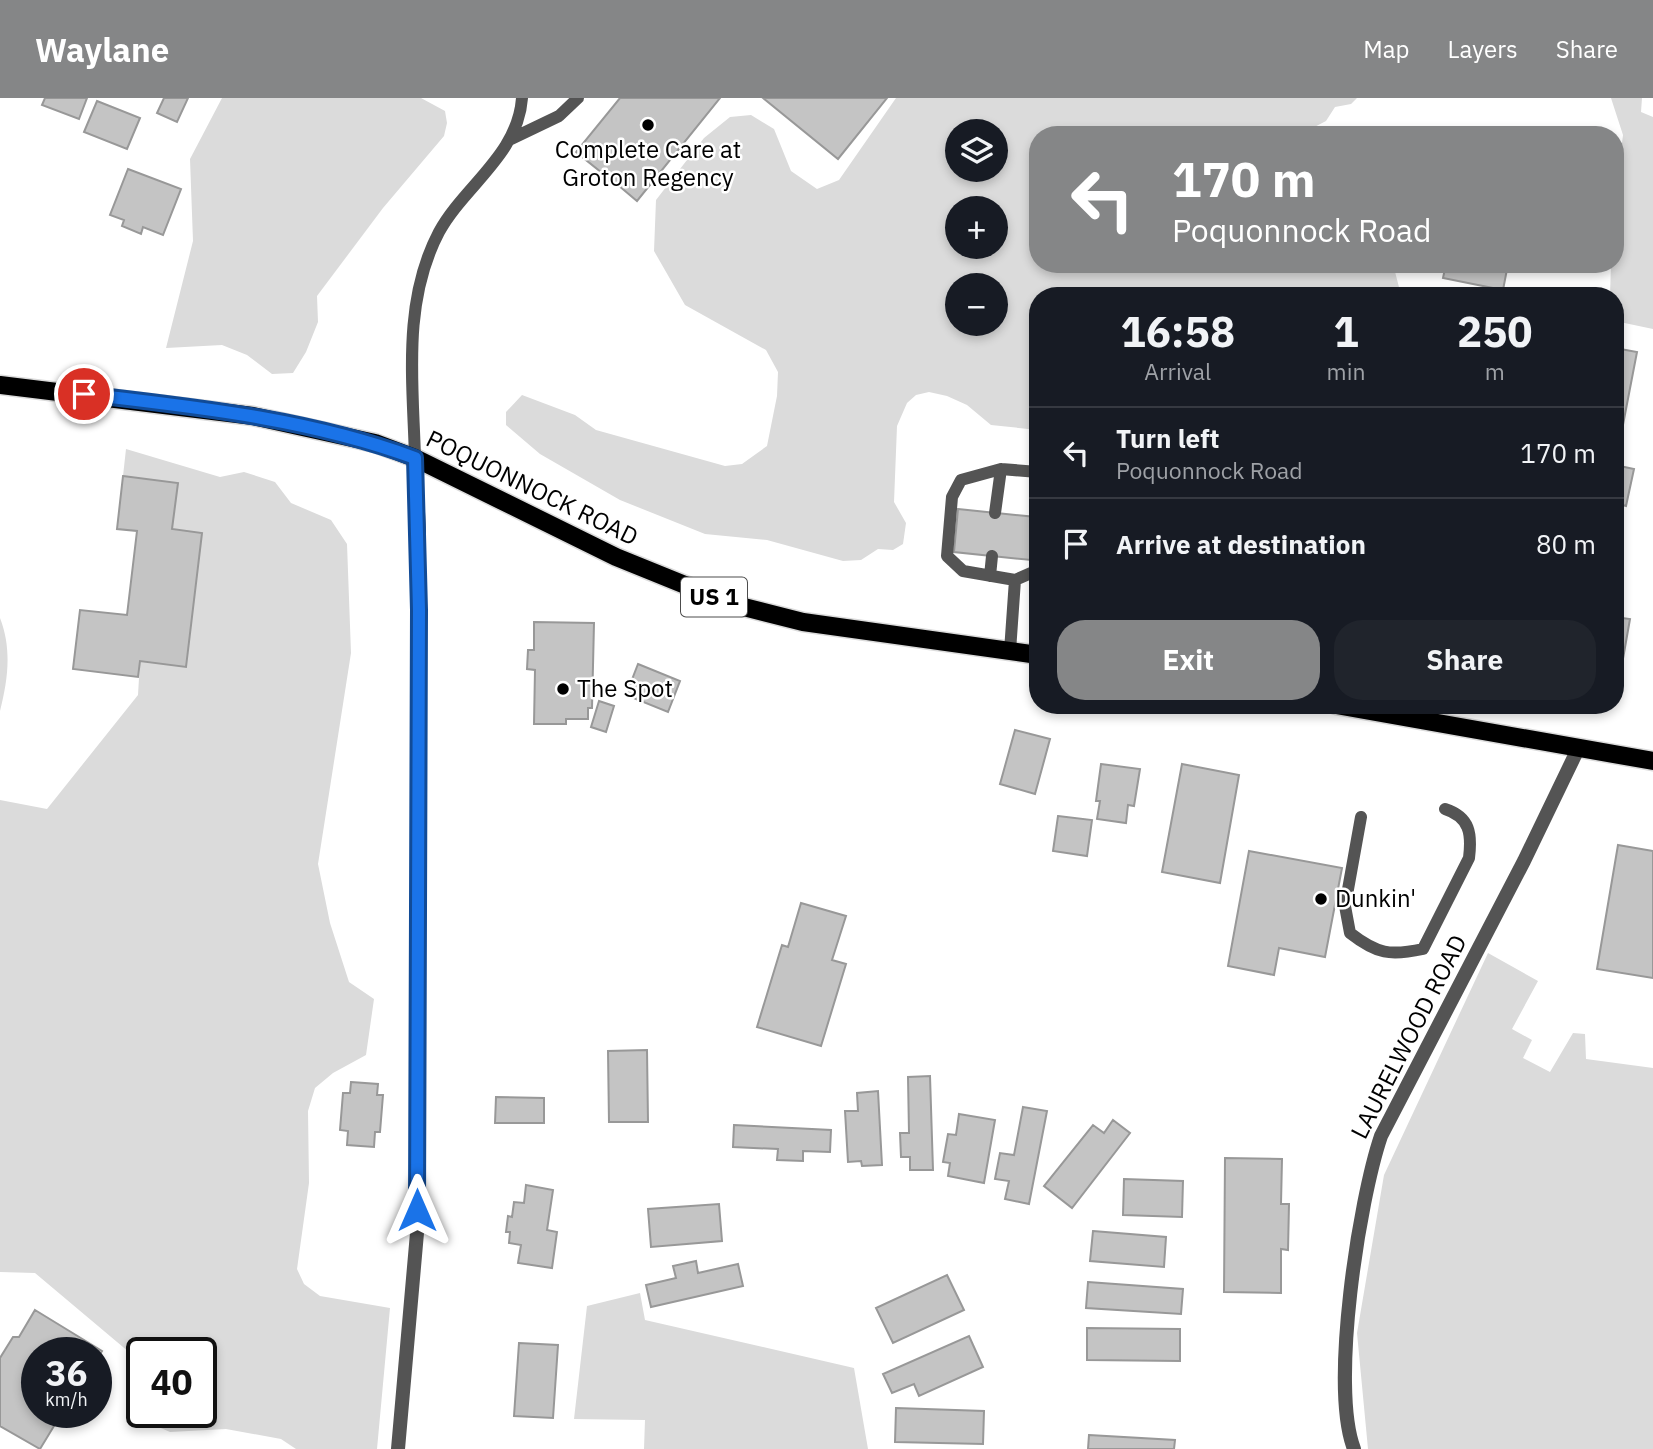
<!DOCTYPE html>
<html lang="en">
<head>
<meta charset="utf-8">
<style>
  body { margin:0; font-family:"IBM Plex Sans",sans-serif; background:#20242c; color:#f1f3f6; height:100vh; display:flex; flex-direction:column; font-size:26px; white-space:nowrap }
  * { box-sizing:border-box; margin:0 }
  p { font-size:23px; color:#9ea1a6 }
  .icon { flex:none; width:38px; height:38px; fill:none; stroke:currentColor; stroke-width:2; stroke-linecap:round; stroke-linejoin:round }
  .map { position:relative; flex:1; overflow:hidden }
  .details { position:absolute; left:1029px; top:189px; width:595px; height:427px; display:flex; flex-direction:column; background:#171b24; border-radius:28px; box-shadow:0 4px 10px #0003 }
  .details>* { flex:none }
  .top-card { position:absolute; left:1029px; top:28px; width:595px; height:147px; border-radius:28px; box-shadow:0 4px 10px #0003; background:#858687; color:#fff; overflow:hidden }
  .buttons { position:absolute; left:945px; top:21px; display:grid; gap:14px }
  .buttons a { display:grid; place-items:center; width:63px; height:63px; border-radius:50%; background:#171b24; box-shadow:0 4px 10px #0003; font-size:35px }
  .speed { position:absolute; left:21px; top:1239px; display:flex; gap:14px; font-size:35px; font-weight:700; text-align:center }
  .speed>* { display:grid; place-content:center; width:91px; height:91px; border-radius:50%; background:#171b24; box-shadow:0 4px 10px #0003; line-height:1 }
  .speed small { font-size:18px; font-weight:400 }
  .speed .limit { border:4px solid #111; border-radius:10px; background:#fff; color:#111 }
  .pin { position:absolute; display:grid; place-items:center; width:60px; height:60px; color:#fff; margin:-30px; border:4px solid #fff; border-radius:50%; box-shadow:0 2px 7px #0007 }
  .me { position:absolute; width:77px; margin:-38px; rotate:0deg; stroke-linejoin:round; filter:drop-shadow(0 0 5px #0008) }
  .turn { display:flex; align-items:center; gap:24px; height:147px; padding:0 28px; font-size:32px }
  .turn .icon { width:91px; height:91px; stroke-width:2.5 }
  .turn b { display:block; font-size:49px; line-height:60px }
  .eta { display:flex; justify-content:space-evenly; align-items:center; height:119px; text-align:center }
  .eta b { font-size:42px; font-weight:700; line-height:49px }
  .action { display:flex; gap:14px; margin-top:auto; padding:14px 28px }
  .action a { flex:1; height:80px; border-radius:28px; background:#858687; color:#fff; font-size:28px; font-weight:700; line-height:80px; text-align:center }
  .action a+a { background:#20242c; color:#f1f3f6 }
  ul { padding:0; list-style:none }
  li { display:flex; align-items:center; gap:21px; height:91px; padding:0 28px; border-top:2px solid #363941 }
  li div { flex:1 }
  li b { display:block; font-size:26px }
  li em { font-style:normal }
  header { display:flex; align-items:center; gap:42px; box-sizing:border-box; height:98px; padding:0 35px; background:#858687; color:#fff }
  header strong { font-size:33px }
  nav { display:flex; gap:38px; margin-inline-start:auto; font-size:24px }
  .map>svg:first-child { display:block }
  .green { fill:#dbdbdb; fill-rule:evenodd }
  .building { fill:#c4c4c4; stroke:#989898; stroke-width:2 }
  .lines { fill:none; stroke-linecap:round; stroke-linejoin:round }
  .primary-casing { stroke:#dbdbdb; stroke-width:21 }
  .service { stroke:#545454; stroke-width:12 }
  .minor { stroke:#545454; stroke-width:14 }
  .tertiary { stroke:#545454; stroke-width:14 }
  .primary { stroke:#000; stroke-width:18 }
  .route-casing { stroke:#114b97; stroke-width:18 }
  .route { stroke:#1a73e8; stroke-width:12 }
  .poi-dot { fill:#000; stroke:#fff; stroke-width:2.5 }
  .labels { text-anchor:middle; stroke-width:5; stroke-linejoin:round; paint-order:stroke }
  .shield { fill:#fff; stroke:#4c4c4c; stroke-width:2 }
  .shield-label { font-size:23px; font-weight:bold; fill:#000 }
  .poi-label { font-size:24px; fill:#000; stroke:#fff; text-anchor:start }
  .street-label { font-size:24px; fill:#000; stroke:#fff }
</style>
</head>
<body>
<header>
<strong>Waylane</strong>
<nav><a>Map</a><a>Layers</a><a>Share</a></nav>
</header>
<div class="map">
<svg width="1653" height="1351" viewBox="0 0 1653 1351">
  <rect width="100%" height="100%" fill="#fff"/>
  <path class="green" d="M222,0H421L445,13L447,25L444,38L383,110L317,198L318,224L306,254L293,275L272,276L247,257L222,247L166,250L193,143L190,61Z
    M896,0H1357L1351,6L1335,9L1326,23L1299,37H1038V166H1393L1400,193L1398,198H1038V332L991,327L967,307L947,298L929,294L916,297L907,305L897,328L894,404L906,425L903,446L893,452L878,451L861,462L843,463L767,442L705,436L620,402L540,356L506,327V314L522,297L575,317L596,332L725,368L742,366L767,348L777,298L778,274L766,252L685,207L654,153L656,102L704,40L730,19L751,17L774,31L791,73L817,91L839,82ZM957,33H996V72H957ZM957,110H996V149H957ZM957,187H996V226H957Z
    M1611,0H1642L1641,14L1653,19V231L1615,223V198H1610L1611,166H1615V101L1623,37Z
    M126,351L220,379L244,374L275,384L291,405L331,422L347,446L351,555L318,766L330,825L349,884L374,901L366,957L333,975L315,990L308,1013L309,1085L297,1171L304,1186L320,1198L390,1210L377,1351H296L281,1341L226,1331L170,1334L154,1327L161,1314H201V1255H142V1265L35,1175L0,1174V702L47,711L138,597L140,563L186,568L202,436L172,431L177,385L123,378Z
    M0,520C12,551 8,581 0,613Z
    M1488,855L1538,883L1512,931L1532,942L1523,960L1550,974L1573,935L1585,936L1586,961L1653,970V1351H1368L1357,1235L1384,1077Z
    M640,1195L645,1222L854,1270L868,1351H644L645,1322L574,1321L587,1208Z"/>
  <path class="building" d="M45,0H87L79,21L42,7Z
    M164,0H188L177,24L157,15Z
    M620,0H720L637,103L612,82L607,87L598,80L602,75L576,54Z
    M763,0H887L838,61Z
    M97,3L140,20L127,51L84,34Z
    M128,71L181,91L163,137L143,129L141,136L122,128L124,122L110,117Z
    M1446,166H1508L1503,192L1443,180Z
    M1615,250L1637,254L1621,337L1615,336Z
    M1615,367L1634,371L1626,408L1615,405Z
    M123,378L178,385L172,431L202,435L186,569L140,563L138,579L73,571L80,512L127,517L137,433L117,431Z
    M958,411L1036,419L1031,462L954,454Z
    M1615,519L1630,521L1618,589H1615Z
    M534,524L594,525L592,610H588V621H566V626H534L535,572L527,571L528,552H534Z
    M638,566L680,583L668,614L626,597Z
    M599,603L614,608L606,634L591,629Z
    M1015,632L1050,641L1035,696L1000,686Z
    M1101,666L1140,671L1134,708L1128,707L1126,725L1097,721L1100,703H1096Z
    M1182,666L1239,677L1220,785L1162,774Z
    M1058,718L1092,722L1087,758L1053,753Z
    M1618,747L1653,753V880L1597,871Z
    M1249,753L1342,770L1325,859L1279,850L1274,877L1228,868Z
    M801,805L846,818L832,862L846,866L821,948L757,929L782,847L788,849Z
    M647,952L648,1024H609L608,953Z
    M930,978L933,1072H910V1059H901L900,1035H909L908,979Z
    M351,984L378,986L377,997H383L380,1034H375L374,1049L347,1047L348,1033L340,1032L343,995H350Z
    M878,993L882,1067L862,1068L861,1063L848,1064L845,1013H858L857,995Z
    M496,999L544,1000V1025H495Z
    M1023,1009L1047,1013L1029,1106L1005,1101L1009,1083L995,1081L1000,1055L1014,1057Z
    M959,1016L995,1022L984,1085L948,1078L950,1065L943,1064L948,1036L956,1037Z
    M1113,1022L1130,1035L1072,1110L1044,1088L1093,1027L1104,1035Z
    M734,1027L831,1032L830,1054L803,1053V1063L777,1062L778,1051L733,1049Z
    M1225,1060L1282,1061L1281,1106H1289L1288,1152L1281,1151V1195L1224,1194Z
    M1124,1081L1183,1083L1182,1119L1123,1117Z
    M526,1087L553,1092L547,1132L557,1134L552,1170L518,1165L521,1147L509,1145L510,1134H506L508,1118L512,1119L514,1104L524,1105Z
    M719,1106L722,1143L651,1149L648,1111Z
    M1093,1133L1166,1139L1164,1169L1090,1163Z
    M696,1163L698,1175L738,1166L743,1188L651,1209L646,1187L676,1180L673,1168Z
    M947,1177L964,1212L893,1245L876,1210Z
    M1088,1184L1183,1191L1181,1216L1086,1210Z
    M35,1212L102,1253L96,1262V1255H37V1314H69L62,1326L57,1323L40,1351L0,1328V1260L13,1239H19Z
    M1087,1230L1180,1231V1263L1087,1262Z
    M969,1238L983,1269L919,1298L914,1286L892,1295L883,1276Z
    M519,1245L558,1247L553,1320L514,1318Z
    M896,1310L984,1313L983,1346L895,1344Z
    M1089,1337L1175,1342L1174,1351H1088Z"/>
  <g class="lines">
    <g class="primary-casing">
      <path id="primary" d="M0,287L253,318L375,345L415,360L616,459L732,506L803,524L1038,557
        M1336,607L1653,663"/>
    </g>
    <path class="service" d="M511,41L559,18L578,0
      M415,360C413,285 402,204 439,134C464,88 518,57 522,0
      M1038,374L1001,371L961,382L952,399L947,458L963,473L1015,482L1038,472
      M995,415L1001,371
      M990,478L992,458
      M1010,553L1015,482
      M1361,719L1345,808L1350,835C1377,856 1390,858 1423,851L1469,760C1472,736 1470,719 1445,711"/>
    <path class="minor" d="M1354,1351C1330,1288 1359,1103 1381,1038L1524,763L1578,651"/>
    <path class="tertiary" d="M398,1351L417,1135L419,432L415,360"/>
    <use href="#primary" class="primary"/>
  </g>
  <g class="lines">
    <g class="route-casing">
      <path id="route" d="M84,296C196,309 310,321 415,360L419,512L417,1112"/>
    </g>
    <use href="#route" class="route"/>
  </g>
  <g class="poi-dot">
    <circle cx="648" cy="27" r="7"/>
    <circle cx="563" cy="591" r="7"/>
    <circle cx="1321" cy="801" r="7"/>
  </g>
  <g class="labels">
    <rect class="shield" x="681" y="479.5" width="66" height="39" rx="5"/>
    <g class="shield-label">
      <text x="714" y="507">US 1</text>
    </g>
    <g class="poi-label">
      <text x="648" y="60" text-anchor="middle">Complete Care at<tspan x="648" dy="28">Groton Regency</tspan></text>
      <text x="577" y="599">The Spot</text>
      <text x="1335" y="809">Dunkin'</text>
    </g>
    <g class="street-label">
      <text transform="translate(532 390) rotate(26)" y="8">POQUONNOCK ROAD</text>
      <text transform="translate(1409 939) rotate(-63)" y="8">LAURELWOOD ROAD</text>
    </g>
  </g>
</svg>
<div class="buttons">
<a><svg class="icon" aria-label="layers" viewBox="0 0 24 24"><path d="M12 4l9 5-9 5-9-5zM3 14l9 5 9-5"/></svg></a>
<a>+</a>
<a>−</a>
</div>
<div class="speed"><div>36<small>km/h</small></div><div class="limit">40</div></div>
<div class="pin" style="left:84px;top:296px;background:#d93025"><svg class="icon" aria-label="arrive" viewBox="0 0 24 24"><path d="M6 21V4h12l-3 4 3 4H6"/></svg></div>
<svg class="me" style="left:417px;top:1112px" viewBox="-20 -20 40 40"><path d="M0-17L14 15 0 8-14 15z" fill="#1a73e8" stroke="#fff" stroke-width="4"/></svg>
<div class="top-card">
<div class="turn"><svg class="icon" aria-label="left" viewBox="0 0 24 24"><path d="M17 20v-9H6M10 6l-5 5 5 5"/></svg><div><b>170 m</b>Poquonnock Road</div></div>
</div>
<section class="details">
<div class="eta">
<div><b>16:58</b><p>Arrival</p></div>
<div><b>1</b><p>min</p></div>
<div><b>250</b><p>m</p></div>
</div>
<ul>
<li><svg class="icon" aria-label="left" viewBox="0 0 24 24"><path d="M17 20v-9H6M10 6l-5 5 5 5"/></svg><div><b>Turn left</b><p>Poquonnock Road</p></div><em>170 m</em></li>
<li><svg class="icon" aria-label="arrive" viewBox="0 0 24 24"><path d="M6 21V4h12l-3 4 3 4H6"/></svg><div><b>Arrive at destination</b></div><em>80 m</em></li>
</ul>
<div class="action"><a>Exit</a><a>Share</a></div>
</section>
</div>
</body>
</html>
